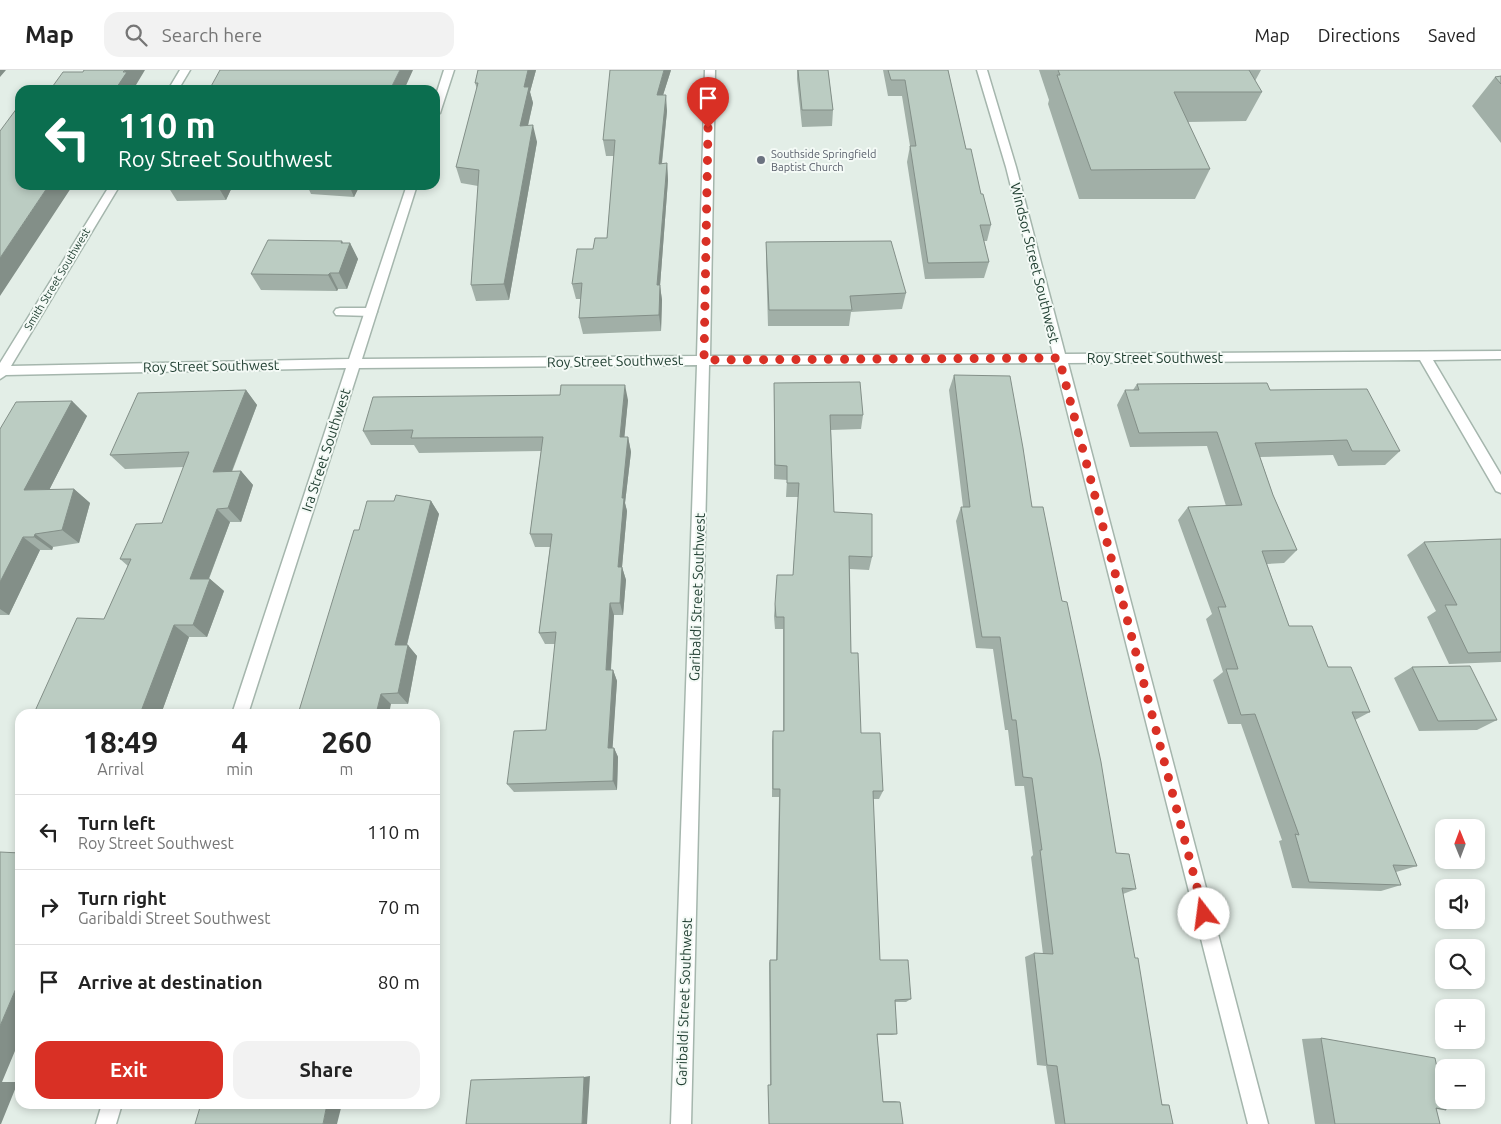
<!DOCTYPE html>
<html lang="en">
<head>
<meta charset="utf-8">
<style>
  body { margin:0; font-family:Ubuntu,sans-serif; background:#f2f2f2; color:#222; height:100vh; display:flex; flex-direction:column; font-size:19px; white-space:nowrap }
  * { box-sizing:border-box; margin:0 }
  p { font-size:16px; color:#767676 }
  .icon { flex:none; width:28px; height:28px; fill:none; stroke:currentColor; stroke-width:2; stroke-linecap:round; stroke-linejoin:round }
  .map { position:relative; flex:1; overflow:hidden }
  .sheet { position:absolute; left:15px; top:639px; width:425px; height:400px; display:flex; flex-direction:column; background:#fff; border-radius:15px; box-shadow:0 2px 8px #0003 }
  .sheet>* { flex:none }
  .guide { position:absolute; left:15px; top:15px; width:425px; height:105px; border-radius:15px; box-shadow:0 2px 8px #0003; background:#0b6e4f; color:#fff; overflow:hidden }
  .needle { width:32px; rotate:359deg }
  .tools { position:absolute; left:1435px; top:749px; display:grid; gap:10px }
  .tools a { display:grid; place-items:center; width:50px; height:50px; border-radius:10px; background:#fff; box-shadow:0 2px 8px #0003; font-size:25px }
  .pin { position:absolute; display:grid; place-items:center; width:42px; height:42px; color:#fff; margin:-51px -21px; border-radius:50% 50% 50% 0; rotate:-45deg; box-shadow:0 0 5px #0007 }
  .pin .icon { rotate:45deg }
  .me { position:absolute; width:55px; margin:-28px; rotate:345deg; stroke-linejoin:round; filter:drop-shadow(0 0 4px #0008) }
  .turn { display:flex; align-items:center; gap:18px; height:105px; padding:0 20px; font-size:22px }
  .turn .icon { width:65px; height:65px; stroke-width:2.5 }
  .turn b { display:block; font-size:35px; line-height:42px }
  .eta { display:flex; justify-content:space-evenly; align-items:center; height:85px; text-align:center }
  .eta b { font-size:30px; font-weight:700; line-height:35px }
  .primary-button { display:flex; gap:10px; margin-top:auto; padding:10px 20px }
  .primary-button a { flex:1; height:58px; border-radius:15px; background:#d93025; color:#fff; font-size:20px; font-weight:700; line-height:58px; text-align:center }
  .primary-button a+a { background:#f2f2f2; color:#222 }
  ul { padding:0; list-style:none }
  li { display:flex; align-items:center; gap:15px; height:75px; padding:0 20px; border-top:1px solid #e0e0e0 }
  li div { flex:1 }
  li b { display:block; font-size:19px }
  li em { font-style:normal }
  header { display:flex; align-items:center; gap:30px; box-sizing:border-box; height:70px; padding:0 25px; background:#fff; border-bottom:1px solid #e0e0e0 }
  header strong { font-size:24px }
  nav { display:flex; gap:28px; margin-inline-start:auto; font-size:18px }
  .search { width:350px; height:45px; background:#f2f2f2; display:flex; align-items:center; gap:12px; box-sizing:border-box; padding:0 18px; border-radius:15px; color:#767676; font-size:19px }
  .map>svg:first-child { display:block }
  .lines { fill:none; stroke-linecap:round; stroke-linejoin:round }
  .service-casing { stroke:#a5b6ad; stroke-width:3 }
  .minor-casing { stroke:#a5b6ad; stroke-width:3 }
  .service { fill:#fff; fill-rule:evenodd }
  .minor { fill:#fff; fill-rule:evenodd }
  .wall { fill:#a1afa7 }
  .shaded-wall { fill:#838f88 }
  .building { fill:#bbccc2; stroke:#838f88 }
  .route { stroke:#d93025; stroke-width:9; stroke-dasharray:0 16.2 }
  .worship-dot { fill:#6b7280; stroke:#f4faf6; stroke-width:2 }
  .labels { text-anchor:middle; stroke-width:4; stroke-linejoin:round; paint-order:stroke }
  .far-worship-label { font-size:11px; fill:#5b616d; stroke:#f4faf6; text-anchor:start }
  .far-street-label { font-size:11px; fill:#224033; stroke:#f4faf6 }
  .street-label { font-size:14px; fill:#224033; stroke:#f4faf6 }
</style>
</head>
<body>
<header>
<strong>Map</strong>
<div class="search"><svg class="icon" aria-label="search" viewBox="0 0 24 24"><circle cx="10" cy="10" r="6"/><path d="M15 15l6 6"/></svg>Search here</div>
<nav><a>Map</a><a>Directions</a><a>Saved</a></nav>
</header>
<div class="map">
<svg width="1501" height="1054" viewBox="0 0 1501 1054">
  <rect width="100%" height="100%" fill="#e3eee7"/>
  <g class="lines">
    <g class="service-casing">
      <path id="service" d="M340,238H371L377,242L371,246L336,245L334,242L336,239Z"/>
    </g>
    <g class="minor-casing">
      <path id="minor" d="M180,0H190L178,20H168Z
        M444,0H454L440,43L435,46V28Z
        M705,0H715L710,286L1053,284L1006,97L977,0H987L1016,97L1065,284L1501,281V289L1433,290L1501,405V423L1496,421L1420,290L1068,293L1268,1054H1248L1055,293L709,295L691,1054H671L697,295L359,298L248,644H232L346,298L6,305L0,309V293L110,115H120L11,296L349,289L407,115H417L362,289L697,286Z
        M102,1034H122L116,1054H96Z"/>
    </g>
    <use href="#service" class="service"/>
    <use href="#minor" class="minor"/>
  </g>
  <path class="wall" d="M478,0H536L530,22L533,33L528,56L537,72L509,230L476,231L471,215L478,116L461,113L456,97L477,19L475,13Z
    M671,0L663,25L667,41L662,94L667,93L668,110L660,216L662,230L661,261L583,264L579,248L581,229H576L572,214L593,179L607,168L614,86H606L603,70Z
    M797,0H828L833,40L832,56L802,57L797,9Z
    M883,0H948L966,79L991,155L987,171H984L989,192L984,208L925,209L907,92L910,76L902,26H888Z
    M1039,0H1261L1255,11L1262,22L1246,51L1188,52L1210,99L1195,129H1079L1048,34L1049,30Z
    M1501,6V73L1472,36L1495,7Z
    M167,115H233L226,130L177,131Z
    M307,115H360L354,127L311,124Z
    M766,172L906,223L902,239L851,242L849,256H768L766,188Z
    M344,173H350L358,189L347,219H338L337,221L261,220L251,204Z
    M954,305L1032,437L1062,531L1116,783L1136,819L1123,824L1162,1034L1169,1035L1173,1054H1055L1046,996L1037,995L1025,887L1034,883L1043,884L1031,787L1033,785L1024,716H1015L1008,660H1005L993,579L976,578L956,451L961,437H963L949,320Z
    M774,313L863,345L861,359L831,360L834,442L872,487L869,500L850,499L851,583L861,663L883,721L879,729H873L880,890L911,929L906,932H895L897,964L892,965H877L883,1031H895L900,1032L903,1054H769L768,1015H770L769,893L770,890H776L779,727H772V671L773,661H783V559H775L774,546L775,534L793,505L798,427H786L787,410L774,409Z
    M1137,314L1270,320L1400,381L1385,395L1338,396L1333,385L1260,387L1273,425L1297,480L1284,493L1267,494L1289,556L1370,642L1355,650L1417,796L1396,802L1401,815L1381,821L1292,818L1279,771L1282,770L1241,654H1228L1213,610L1223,602L1206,549L1212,544L1178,450L1188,437L1226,436L1207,376L1130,377L1117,335L1125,320H1133Z
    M246,320L257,335L232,402L241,401L253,415L241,452H230L209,509H210L224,521L207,567H189L161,644H40L35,641L104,549L128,496L120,489L162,453L184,397L125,399L110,385Z
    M628,330L624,367H628L631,382L625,433L627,441L622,497L626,510L623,545H614L611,600H613L617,611L612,678H614L618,687L617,720L514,722L507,714L546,660L555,574H545L539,563L550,477H535L530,464L541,381L419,383L414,375H371L363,361Z
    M72,331L87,346L49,420L74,419L90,433L79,473L53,477L52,480H40L9,545H0V359Z
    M394,431H431L439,444L407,575L417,586L408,634H391L298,644L359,460Z
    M1501,469V592L1449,594L1427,547L1436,541L1407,485L1424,472Z
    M1412,597L1497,650L1477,660L1419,661L1394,608Z
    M1321,968L1446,1040L1436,1039L1440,1054H1315L1302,969Z"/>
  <path class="shaded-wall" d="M0,0H6L0,7Z
    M125,0H145L136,15L137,18L136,20H115Z
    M400,0H413L404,20H390Z
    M528,0H536L530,22L533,33L524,72L520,56L524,17Z
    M664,0H671L658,41L657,25Z
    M666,25L667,41L660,110L659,94Z
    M533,55L537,72L509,230L504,214Z
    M667,93L668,110L660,216L662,230L661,261L659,245L657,215Z
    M49,115H73L0,226V188Z
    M217,115H233L226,130Z
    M349,115H360L354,127Z
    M342,171L347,181L350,173L358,189L347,219L339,203L341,173Z
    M330,203L338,219L337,221L328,205Z
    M625,315L628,330L623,382L620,367Z
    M246,320L257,335L226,416L213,402Z
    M72,331L87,346L42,434L24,420Z
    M628,367L631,382L625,433L627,441L622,497L626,510L623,545L620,533L618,497L622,428Z
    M241,401L253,415L241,452L228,438Z
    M74,419L90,433L79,473L62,460Z
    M431,431L439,444L404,586L395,575Z
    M217,439L230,452L204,521L190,509Z
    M35,464L53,477L52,480L34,467Z
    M23,467L40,480L9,545L0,539V512Z
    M210,509L224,521L207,567L193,555Z
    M610,533L614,545L610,611L606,600Z
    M174,555L189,567L161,644H140Z
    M408,575L417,586L408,634L398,623Z
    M613,600L617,611L612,687L608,678Z
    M381,624L391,634L389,644H376Z
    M614,678L618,687L617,720L613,711Z
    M20,909V969L2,1012H0V956Z
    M590,1006L587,1054H582L584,1007Z
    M0,1012H18L1,1054H0Z
    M327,1034H342L337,1054H323Z"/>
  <path class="building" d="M84,0H125L123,2H127L115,20H50L63,2H83Z
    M220,0H400L390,20H209Z
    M478,0H528L524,17H529L520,56L533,55L504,214L471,215L479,100L456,97L478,13H475Z
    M610,0H664L657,25H666L659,94L667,93L657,215H660L659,245L579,248L582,213L572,214L577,179H593L595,168H607L615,70H603Z
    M798,0H828L833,40H802Z
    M888,0H948L966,79H971L981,124H983L991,155H980L989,192L928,193L910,76H916L905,10H891Z
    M1058,0H1249L1262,22H1174L1210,99L1091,100L1057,5H1060Z
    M1501,6V14L1495,7Z
    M20,34V115H49L0,188V61Z
    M268,170L342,171L341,173H350L339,203H330L328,205L251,204Z
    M891,171L906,223L850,226L852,240H769L766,172Z
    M954,305L1010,306L1023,378L1032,437H1043L1062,531L1067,532L1101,692L1116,783L1129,784L1136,819L1122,818L1135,888H1138L1162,1035H1169L1173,1054H1065L1057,996L1047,995L1034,883L1053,884L1040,780H1042L1032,708L1023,707L1016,650H1012L1000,567H982L961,437H970Z
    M860,312L863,345H830L834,442L872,444V487L849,486L851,583H858L861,663H880L883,721H873L880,890H908L911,929L895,930L897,964H877L883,1032H900L903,1054H769L768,1015H771L770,890H777L780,719H773V661H784V547H776L775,534L777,505H793L799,413H787V396L775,395L774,313Z
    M1267,313L1270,320L1367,319L1400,381H1352L1347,370L1255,373L1273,425L1297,480L1262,481L1289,556H1312L1328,597H1351L1370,642H1352L1417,796L1393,795L1401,815L1309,812L1295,764L1299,765L1255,644L1241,645L1226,599H1238L1218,537H1226L1188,437L1242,435L1217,362L1139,363L1125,320H1139L1137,314Z
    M561,315H625L620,367H628L622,428H624L618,497H622L620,533H610L606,600H613L608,678H614L613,711L507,714L514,661L546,660L556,562L539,563L552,464H530L543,367L411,368L413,360L363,361L373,327L560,325Z
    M246,320L213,402L241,401L228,438L217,439L190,509H210L193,555H174L140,644H60L61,641H35L77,548L104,549L131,489H120L136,454L162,453L189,382L110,385L138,323Z
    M72,331L24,420L74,419L62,460L35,464L34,467H23L0,512V359L16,332Z
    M396,425L431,431L395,575H408L398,623L381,624L376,644H298L354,460H359L367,431H394Z
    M1501,469V582L1468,583L1445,535H1457L1424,472Z
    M1470,596L1497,650L1438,651L1412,597Z
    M0,782L20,783V909L0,956Z
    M1321,968L1435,988L1446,1040L1436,1038L1440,1054H1335Z
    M584,1007L582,1054H466L471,1010Z
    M201,1034H327L323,1054H195Z"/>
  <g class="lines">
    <path class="route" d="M708,58L704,290L1059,288L1204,844"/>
  </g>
  <circle class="worship-dot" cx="761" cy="90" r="5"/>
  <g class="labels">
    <g class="far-worship-label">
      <text x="771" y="88">Southside Springfield<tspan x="771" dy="13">Baptist Church</tspan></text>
    </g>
    <g class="far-street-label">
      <text transform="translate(57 209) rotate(-59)" y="4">Smith Street Southwest</text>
    </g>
    <g class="street-label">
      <text transform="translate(1035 193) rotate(76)" y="5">Windsor Street Southwest</text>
      <text x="1155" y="293">Roy Street Southwest</text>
      <text transform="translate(615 291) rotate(-1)" y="5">Roy Street Southwest</text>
      <text transform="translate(211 296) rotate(-1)" y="5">Roy Street Southwest</text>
      <text transform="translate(326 380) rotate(-72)" y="5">Ira Street Southwest</text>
      <text transform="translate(697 527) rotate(-88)" y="5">Garibaldi Street Southwest</text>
      <text transform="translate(684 932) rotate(-88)" y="5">Garibaldi Street Southwest</text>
    </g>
  </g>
</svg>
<div class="tools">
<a><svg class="needle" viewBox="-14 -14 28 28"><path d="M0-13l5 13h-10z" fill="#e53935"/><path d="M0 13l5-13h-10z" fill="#767676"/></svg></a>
<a><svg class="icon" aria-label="sound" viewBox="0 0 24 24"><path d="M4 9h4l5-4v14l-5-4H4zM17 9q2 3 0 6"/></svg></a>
<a><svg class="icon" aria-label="search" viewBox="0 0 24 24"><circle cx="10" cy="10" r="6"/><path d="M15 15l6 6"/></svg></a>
<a>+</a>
<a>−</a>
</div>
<div class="pin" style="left:708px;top:58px;background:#d93025"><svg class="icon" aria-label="arrive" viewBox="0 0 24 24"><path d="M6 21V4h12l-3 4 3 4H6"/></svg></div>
<svg class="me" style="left:1204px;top:844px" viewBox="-20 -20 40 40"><circle r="19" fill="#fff"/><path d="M0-13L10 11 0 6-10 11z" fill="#d93025"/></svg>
<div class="guide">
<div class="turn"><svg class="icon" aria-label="left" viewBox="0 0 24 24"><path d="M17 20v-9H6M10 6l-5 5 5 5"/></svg><div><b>110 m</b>Roy Street Southwest</div></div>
</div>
<section class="sheet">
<div class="eta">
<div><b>18:49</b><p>Arrival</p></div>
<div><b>4</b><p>min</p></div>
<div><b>260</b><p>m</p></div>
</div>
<ul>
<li><svg class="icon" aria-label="left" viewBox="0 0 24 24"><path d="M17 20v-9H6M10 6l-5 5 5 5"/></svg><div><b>Turn left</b><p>Roy Street Southwest</p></div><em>110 m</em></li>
<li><svg class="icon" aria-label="right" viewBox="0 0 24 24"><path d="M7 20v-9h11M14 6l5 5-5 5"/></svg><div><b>Turn right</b><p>Garibaldi Street Southwest</p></div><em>70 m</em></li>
<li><svg class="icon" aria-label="arrive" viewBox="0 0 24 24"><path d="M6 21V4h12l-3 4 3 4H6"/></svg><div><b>Arrive at destination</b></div><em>80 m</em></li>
</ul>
<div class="primary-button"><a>Exit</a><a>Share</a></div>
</section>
</div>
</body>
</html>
